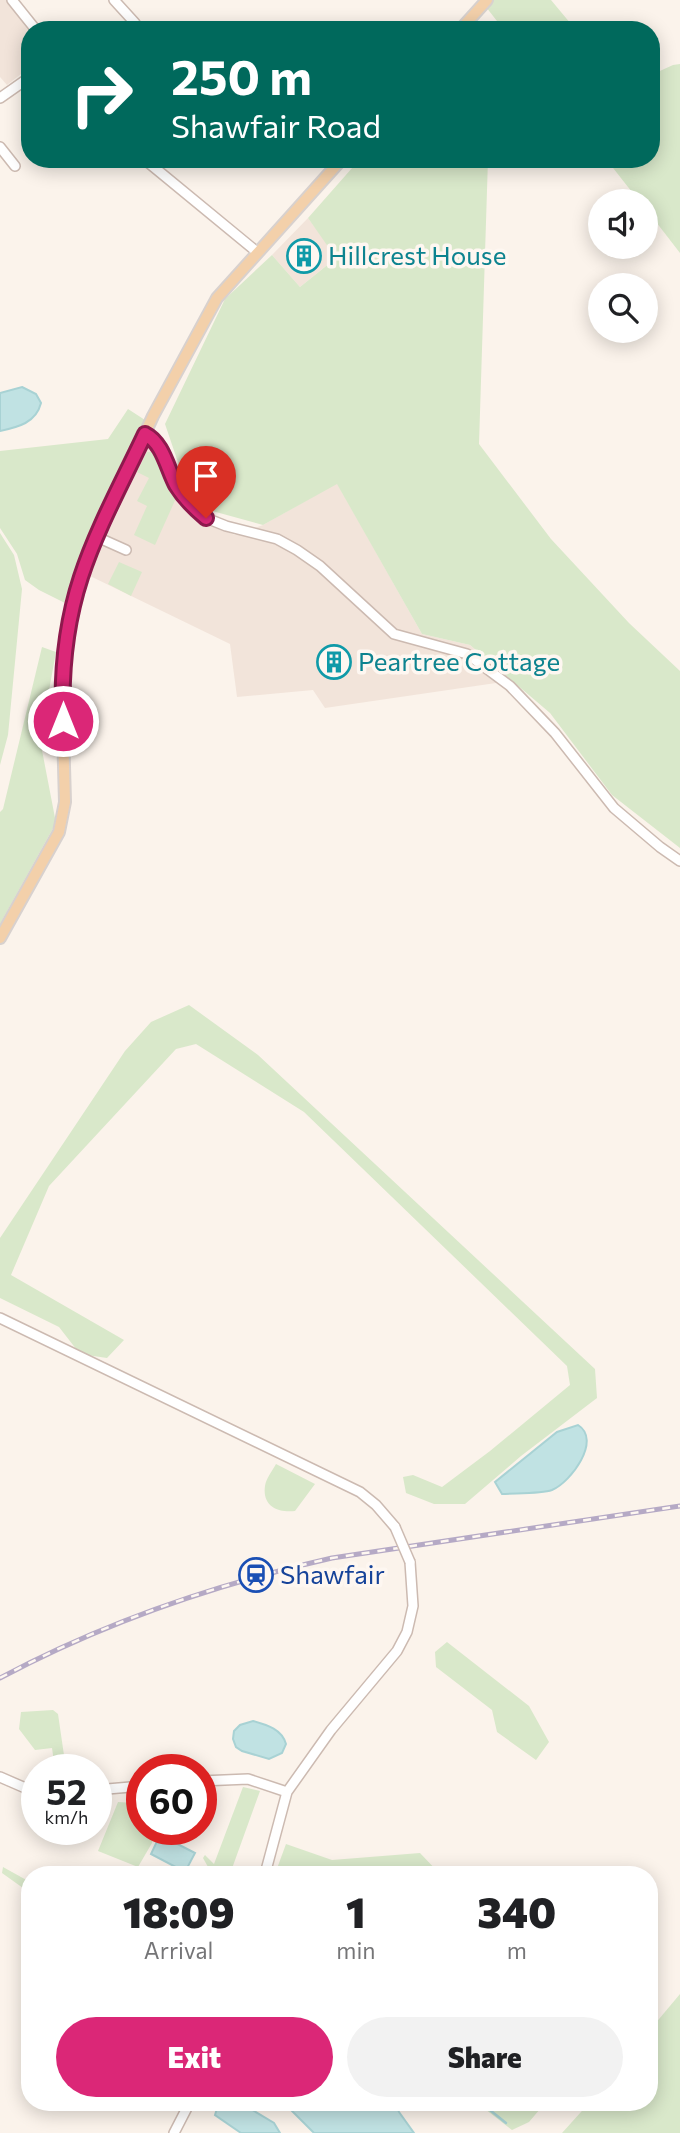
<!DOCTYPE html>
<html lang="en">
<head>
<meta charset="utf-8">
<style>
  body { margin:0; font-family:Commissioner,sans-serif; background:#f2f2f2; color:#202124; height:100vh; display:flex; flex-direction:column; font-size:26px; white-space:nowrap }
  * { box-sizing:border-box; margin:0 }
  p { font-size:23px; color:#757577 }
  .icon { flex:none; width:38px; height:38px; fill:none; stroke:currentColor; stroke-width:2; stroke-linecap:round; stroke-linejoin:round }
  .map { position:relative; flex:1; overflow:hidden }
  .side { position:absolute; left:21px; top:1866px; width:637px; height:245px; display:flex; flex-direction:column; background:#fff; border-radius:28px; box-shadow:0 4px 18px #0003 }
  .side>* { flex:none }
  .top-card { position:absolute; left:21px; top:21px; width:639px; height:147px; border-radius:28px; box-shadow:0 4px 18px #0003; background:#00695c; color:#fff; overflow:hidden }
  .buttons { position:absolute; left:588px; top:189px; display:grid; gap:14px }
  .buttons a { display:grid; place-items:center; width:70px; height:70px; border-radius:50%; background:#fff; box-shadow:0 4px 18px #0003; font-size:35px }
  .speed { position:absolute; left:21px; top:1754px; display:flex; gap:14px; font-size:35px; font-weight:700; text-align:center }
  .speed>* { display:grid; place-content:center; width:91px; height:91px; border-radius:50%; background:#fff; box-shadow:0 4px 18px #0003; line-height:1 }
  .speed small { font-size:18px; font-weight:400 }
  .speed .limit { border:10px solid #d22; background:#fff; color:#111 }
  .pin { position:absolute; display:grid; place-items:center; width:60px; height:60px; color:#fff; margin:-72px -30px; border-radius:50% 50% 50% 0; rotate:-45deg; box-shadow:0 0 7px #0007 }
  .pin .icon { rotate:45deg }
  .me { position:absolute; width:77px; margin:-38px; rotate:0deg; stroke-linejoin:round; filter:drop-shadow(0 0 5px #0008) }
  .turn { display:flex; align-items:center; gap:24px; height:147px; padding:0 35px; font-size:32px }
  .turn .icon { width:91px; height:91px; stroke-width:2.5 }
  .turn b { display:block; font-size:49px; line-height:60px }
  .eta { display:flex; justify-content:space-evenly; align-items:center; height:119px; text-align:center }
  .eta b { font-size:42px; font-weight:800; line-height:49px }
  .primary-button { display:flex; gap:14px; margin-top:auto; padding:14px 35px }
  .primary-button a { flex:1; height:80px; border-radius:42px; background:#db2777; color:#fff; font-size:28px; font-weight:800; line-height:80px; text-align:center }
  .primary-button a+a { background:#f2f2f2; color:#202124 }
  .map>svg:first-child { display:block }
  .residential { fill:#f2e4da }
  .green { fill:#d9e8ca }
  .water { fill:#c0e2e3; stroke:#a8d2d4; stroke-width:2 }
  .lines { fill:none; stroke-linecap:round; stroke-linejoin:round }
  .stream { stroke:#a8d2d4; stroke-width:2.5 }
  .minor-casing { stroke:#ccbab1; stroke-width:12 }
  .major-casing { stroke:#d8d1ce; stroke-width:14 }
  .minor { stroke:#fff; stroke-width:9 }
  .major { stroke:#f3d0aa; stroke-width:10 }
  .rail-casing { stroke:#b5a9c5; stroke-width:5 }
  .rail { stroke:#fef7f1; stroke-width:2.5; stroke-dasharray:8; stroke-linecap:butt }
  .minor-bridge-casing { stroke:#ccbab1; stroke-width:12; stroke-linecap:butt }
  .minor-bridge { stroke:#fff; stroke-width:9 }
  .route-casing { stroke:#8e194d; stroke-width:18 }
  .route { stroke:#db2777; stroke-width:12 }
  .labels { text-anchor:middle; stroke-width:7; stroke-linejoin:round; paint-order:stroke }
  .culture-label { font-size:26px; fill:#0d838f; stroke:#fef7f1; text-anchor:start }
  .transit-label { font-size:26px; fill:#164399; stroke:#fef7f1; text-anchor:start }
</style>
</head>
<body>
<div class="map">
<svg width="680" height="2133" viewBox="0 0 680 2133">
  <rect width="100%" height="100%" fill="#fbf3eb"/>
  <path class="residential" d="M0,0H7L30,33V67L7,85L0,77Z
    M308,218L337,257L300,287L272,255Z
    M150,443L177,496L197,521L235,535L263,525L337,483L422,634L470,645L504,675L496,683L325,708L313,690L237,697L230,644L88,575Z"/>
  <path class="green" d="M493,0H551L576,30H504L486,7Z
    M680,64V253L646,209V201H639L606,159H651V75L673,65Z
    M360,159H488L479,444L551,539L629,623L680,671V848L612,795L550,713L470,645L422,634L337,484L263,525L205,509L185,483L165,424L225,299L272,255L300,287L336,258L308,218Z
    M128,409L145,420L65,603L39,590L25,580L17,554L0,528V451L108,439Z
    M147,452H156L177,496L155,545L134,535L147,506L137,501L149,478L137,472Z
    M0,533L14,555L22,589L8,735L0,765Z
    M119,562L142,572L131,596L108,584Z
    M42,647L56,652L40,740L56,823L0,924V812L3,809Z
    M189,1005L258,1055L595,1369L597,1398L521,1456L465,1504H434L406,1493L403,1477L413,1475L442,1487L490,1451L570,1385L567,1366L304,1112L196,1044L176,1049L49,1186L11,1275L124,1340L107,1358L80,1354L59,1327L0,1298V1238L125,1051L151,1022Z
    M276,1464L315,1484L295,1511C278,1513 262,1506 265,1486C266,1479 272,1471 276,1464Z
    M447,1642L529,1706L549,1742L536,1760L497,1732L492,1710L436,1667L435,1652Z
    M53,1710L58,1714L66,1769H55L52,1748L35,1750L19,1729L21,1712Z
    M243,1787L260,1791L230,1874H212L203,1858L205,1855L214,1864Z
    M118,1802L134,1803L142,1811V1829H155L152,1843L138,1867L98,1851Z
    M286,1844L332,1860L420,1853L440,1874H275Z
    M3,1867L30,1882V1893L2,1873Z
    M680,1994V2133H562L590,2102H649V2031Z
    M476,2102H546L529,2122L512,2130Z"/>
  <path class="water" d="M22,387L36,394L41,403C36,423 18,427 0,431V393Z
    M578,1425C602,1440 571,1482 552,1490C541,1494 515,1493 502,1494L495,1482L557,1432Z
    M253,1721C267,1725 282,1729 286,1744L282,1753L269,1759L242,1751L236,1747L233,1739L234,1731L240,1725Z
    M160,1835L195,1853L185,1872L151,1854Z
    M219,2102H239L274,2123L280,2133H241L215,2115Z
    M283,2102H395L399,2112L414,2133H314Z"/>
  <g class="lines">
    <path class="stream" d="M480,2102L506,2123"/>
    <g class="minor-casing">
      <path id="minor" d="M12,0L36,30
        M114,0L135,23
        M0,98L30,77
        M0,147L15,166
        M144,159L257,252
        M145,434L154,439L178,487L192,507L206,518L226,526L277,539L297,550L320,566L394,634L467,654L510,686L555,733L614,808L660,847L680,861
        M97,537L126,550
        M0,1318L360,1492L376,1505L395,1527
        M0,1777L37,1793
        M201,1781L248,1779L287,1792
        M96,1790L142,1786
        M265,1874L287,1792L331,1730L397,1651L407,1632L413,1606L410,1562
        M174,2133L190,2102"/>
    </g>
    <g class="major-casing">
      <path id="major" d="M460,30L487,0
        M0,938L59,832L65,802L62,695L68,631L82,576L97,537L153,416L217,298L342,159"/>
    </g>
    <use href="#minor" class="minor"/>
    <use href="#major" class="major"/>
    <g class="rail-casing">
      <path id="rail" d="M0,1678C105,1622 216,1584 332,1558L680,1506"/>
    </g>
    <use href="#rail" class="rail"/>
    <g class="minor-bridge-casing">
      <path id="minor-bridge" d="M395,1527L410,1562"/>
    </g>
    <use href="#minor-bridge" class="minor-bridge"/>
  </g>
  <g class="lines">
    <g class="route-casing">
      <path id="route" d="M63,721C61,673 66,623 81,577C97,528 123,481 145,434C163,443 167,468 176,485C184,498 194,508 206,518"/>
    </g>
    <use href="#route" class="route"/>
  </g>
  <defs>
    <g id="building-ring" transform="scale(1.75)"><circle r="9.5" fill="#fef7f1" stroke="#0f9aa8" stroke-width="1.5"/><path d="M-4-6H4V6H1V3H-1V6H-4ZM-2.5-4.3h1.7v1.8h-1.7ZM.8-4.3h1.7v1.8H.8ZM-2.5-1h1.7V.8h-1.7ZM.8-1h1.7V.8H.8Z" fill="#0f9aa8"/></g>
    <g id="station-ring" transform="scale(1.75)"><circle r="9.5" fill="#fef7f1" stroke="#1a4fb4" stroke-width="1.5"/><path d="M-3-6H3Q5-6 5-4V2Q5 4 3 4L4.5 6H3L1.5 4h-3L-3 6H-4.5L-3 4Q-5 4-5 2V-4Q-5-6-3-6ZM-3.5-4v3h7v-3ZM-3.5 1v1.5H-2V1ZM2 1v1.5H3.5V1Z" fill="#1a4fb4"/></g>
  </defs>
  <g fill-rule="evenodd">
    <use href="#building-ring" x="304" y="256"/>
    <use href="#building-ring" x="334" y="662"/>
    <use href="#station-ring" x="256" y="1575"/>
  </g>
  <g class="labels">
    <g class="culture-label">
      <text x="328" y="265">Hillcrest House</text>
      <text x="358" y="671">Peartree Cottage</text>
    </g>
    <g class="transit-label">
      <text x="280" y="1584">Shawfair</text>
    </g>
  </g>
</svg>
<div class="buttons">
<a><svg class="icon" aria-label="sound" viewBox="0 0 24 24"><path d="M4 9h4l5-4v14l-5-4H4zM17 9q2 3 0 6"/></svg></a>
<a><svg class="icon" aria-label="search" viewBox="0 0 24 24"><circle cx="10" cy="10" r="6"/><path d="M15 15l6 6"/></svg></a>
</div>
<div class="speed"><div>52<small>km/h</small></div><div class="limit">60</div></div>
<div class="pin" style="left:206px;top:518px;background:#d93025"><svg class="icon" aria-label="arrive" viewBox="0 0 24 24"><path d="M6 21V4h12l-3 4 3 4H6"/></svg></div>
<svg class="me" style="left:63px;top:721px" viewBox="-20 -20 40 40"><circle r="17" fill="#db2777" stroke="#fff" stroke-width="3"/><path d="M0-11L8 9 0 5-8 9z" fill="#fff"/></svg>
<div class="top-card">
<div class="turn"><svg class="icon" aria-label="right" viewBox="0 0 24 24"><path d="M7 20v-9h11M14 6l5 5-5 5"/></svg><div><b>250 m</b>Shawfair Road</div></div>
</div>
<section class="side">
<div class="eta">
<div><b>18:09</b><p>Arrival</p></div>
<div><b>1</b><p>min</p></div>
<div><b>340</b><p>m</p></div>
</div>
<div class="primary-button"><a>Exit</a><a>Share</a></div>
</section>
</div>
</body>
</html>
